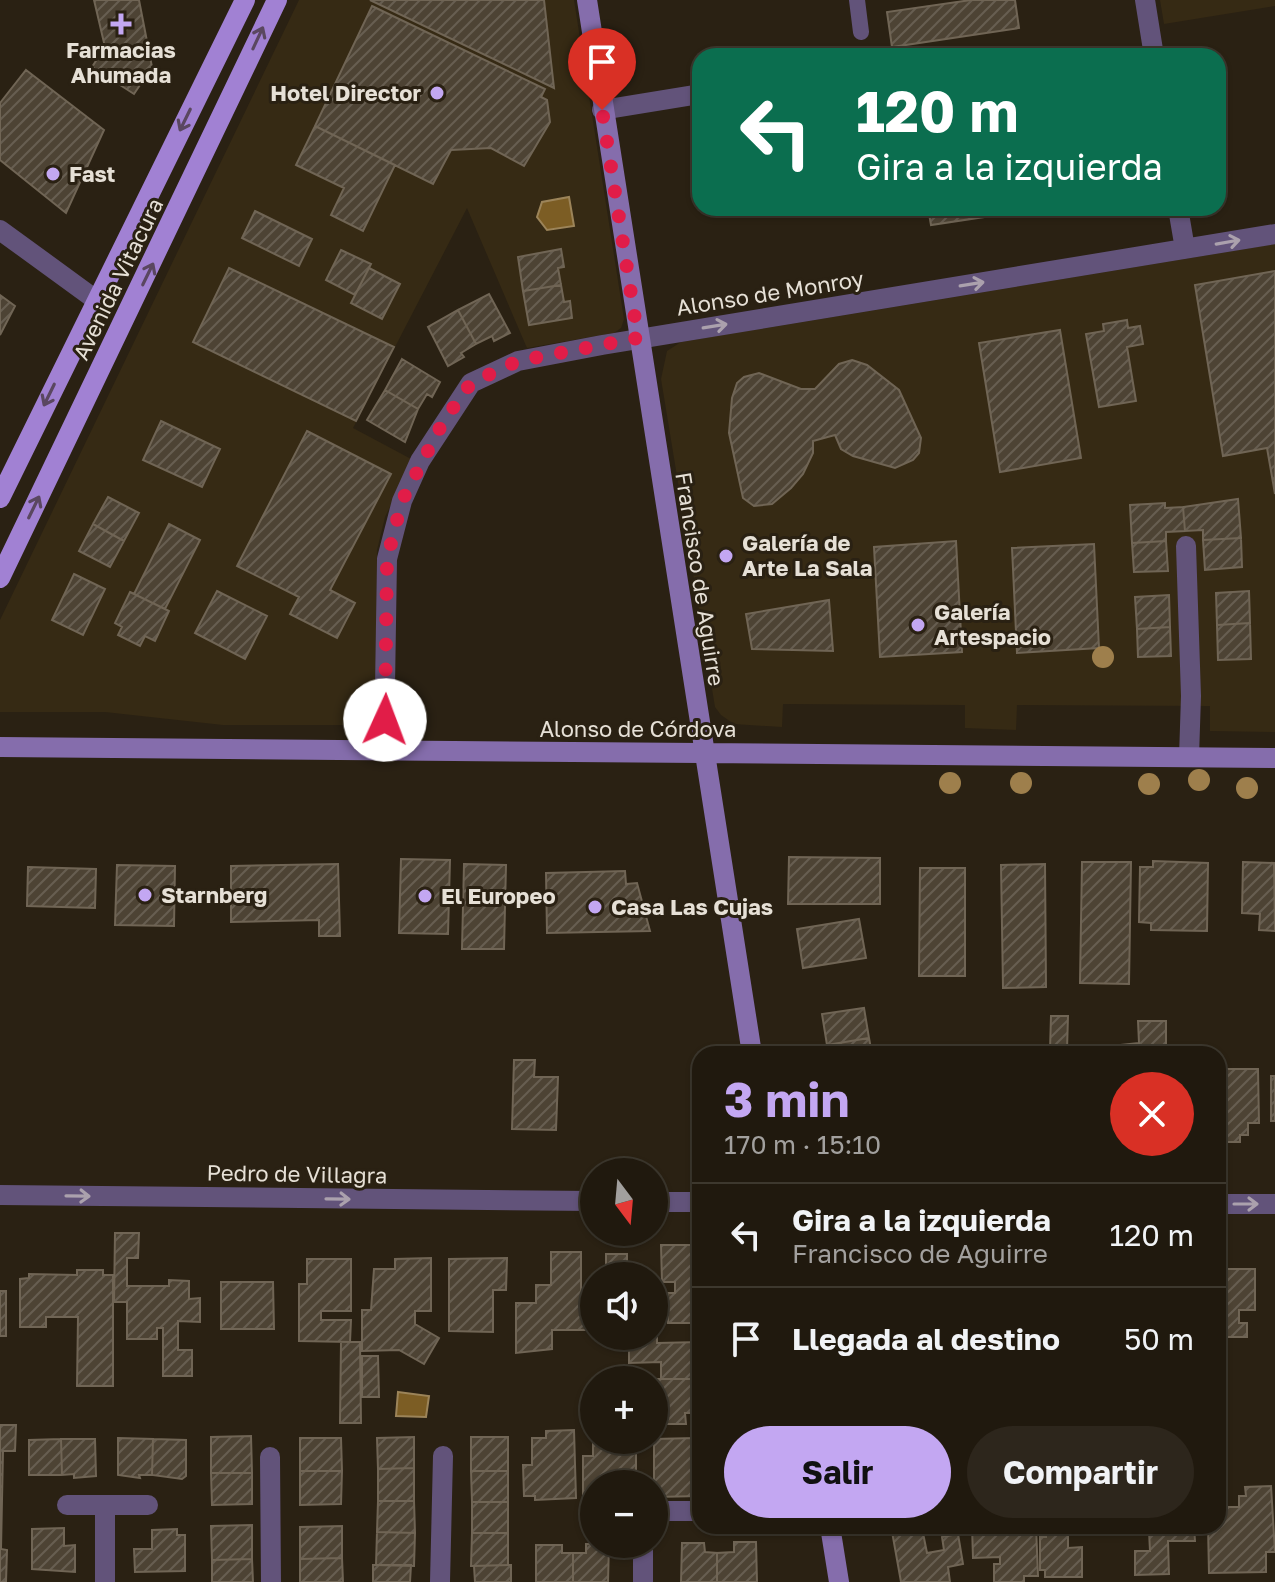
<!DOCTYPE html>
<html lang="es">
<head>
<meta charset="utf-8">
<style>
  body { margin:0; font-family:"Golos Text",sans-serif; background:#2d261c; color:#f1f3f6; height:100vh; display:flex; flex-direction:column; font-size:30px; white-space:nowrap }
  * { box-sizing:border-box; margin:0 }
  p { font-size:26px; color:#a2a09e }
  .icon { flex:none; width:44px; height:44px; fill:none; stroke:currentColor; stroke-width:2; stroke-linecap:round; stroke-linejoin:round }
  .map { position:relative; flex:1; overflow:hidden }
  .sheet { position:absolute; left:692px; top:1046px; width:534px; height:488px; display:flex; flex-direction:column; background:#20190e; border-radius:24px; box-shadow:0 2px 6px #0004,0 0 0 2px #3d382e }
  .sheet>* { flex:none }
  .hud { position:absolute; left:692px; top:48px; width:534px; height:168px; border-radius:24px; box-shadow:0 2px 6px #0004,0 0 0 2px #3d382e; background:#0b6e4f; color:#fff; overflow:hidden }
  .needle { width:52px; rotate:164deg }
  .buttons { position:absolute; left:580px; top:1158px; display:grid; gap:16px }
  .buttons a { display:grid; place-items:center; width:88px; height:88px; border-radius:50%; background:#20190e; box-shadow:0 2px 6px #0004,0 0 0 2px #3d382e; font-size:40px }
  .pin { position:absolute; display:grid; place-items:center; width:68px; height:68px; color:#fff; margin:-82px -34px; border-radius:50% 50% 50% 0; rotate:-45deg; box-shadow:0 0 8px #0007 }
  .pin .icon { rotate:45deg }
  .me { position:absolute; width:88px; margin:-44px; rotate:2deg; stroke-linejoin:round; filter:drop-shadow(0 0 6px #0008) }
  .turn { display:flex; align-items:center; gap:28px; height:168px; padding:0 32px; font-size:36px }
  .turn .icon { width:104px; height:104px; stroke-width:2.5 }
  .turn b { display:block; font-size:56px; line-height:68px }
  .round { display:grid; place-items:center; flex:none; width:84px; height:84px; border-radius:42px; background:#2d261c }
  .summary { display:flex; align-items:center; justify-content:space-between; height:136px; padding:0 32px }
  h1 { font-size:48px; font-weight:700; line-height:60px; color:#c3a7f2 }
  .primary-button { display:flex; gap:16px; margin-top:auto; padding:16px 32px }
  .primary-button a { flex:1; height:92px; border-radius:48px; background:#c3a7f2; color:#111; font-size:32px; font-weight:700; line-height:92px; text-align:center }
  .primary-button a+a { background:#2d261c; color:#f1f3f6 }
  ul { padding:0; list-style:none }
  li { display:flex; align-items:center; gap:24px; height:104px; padding:0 32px; border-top:2px solid #3d382e }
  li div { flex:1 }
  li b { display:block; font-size:30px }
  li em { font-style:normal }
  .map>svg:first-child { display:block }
  .built { fill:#362a14 }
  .water { fill:#7c5d24; stroke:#9c8459; stroke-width:2 }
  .building { fill:url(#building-hatch); stroke:#706555; stroke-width:2 }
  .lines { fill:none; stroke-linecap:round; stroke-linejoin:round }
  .lane { stroke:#62537a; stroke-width:16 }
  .street { stroke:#62537a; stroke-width:20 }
  .secondary { stroke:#856dac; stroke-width:20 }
  .primary { stroke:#a181d3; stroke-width:20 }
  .tree { fill:#9e7f4c }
  .oneway { stroke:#5a4760 }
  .oneway2 { stroke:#aba1ad }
  .route { stroke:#e11d48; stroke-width:14; stroke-dasharray:0 25.2 }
  .poi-dot { fill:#c3a7f2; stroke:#2a2113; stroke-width:3 }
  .labels { text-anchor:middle; stroke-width:6; stroke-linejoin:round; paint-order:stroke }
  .poi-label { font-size:22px; font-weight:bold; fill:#e6e0d6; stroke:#2a2113; text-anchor:start }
  .street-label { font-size:22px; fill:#e6e0d6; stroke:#2a2113 }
</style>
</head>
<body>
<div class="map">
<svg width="1275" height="1582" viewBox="0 0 1275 1582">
  <defs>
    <pattern id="building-hatch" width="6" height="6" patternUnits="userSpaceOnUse" patternTransform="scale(2)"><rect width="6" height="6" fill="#4d4334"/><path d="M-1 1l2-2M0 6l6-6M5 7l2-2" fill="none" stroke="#675e51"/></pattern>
  </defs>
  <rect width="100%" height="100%" fill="#2a2113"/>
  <path class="built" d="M299,0H574L624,319L621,328L614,333L527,348L467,208L353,428L413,460L385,517L377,550L375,710L371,721L362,725H223L105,712H0V620Z
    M1160,0H1275V6L1164,24Z
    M1275,244V732L1210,731V706L1017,705L1016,730L965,728V705L783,704L782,727L734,724L721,715L715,707L661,379L667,351L681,342Z"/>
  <path class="water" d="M569,197L574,226L547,230L537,217L542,202Z
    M398,1392L429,1396L426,1417L396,1416Z"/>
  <path class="building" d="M94,0H139L152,67L134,94L92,67L105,47Z
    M370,0H544L554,88Z
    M971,0H1015L1019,28L892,47L887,12Z
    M372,6L545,89L541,97L547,100L550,122L524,166L491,148L451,150L433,184L315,126Z
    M26,70L104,130L66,213L0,160V103Z
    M315,126L395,165L363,231L331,215L344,188L296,165Z
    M928,208H1037V209L931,225Z
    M255,211L312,239L299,266L242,238Z
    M561,249L564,267L558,268L561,285L523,291L518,257Z
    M341,250L371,264L355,295L326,280Z
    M229,268L394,347L356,421L193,342Z
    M369,268L400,284L382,319L351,303Z
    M1275,271V494L1267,448L1223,456L1195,285Z
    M561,285L564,302L570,301L572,318L529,325L523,291Z
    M489,294L510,333L494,341L492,336L476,344L458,310Z
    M0,295L15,306L0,335Z
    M458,310L476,344L461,353L464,357L448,366L428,327Z
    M1127,320L1128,328L1140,326L1143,344L1127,347L1136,401L1099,407L1086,334L1104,331L1103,324Z
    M1060,330L1081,458L1000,472L979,343Z
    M402,359L440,382L432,397L427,394L418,409L385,390Z
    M852,360L867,365L899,390L921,438L919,453L913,460L895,468L853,456L841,449L835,435L813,441V453L803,474L791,488L772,504L754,506L743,498L729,433L732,398L737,383L744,377L759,373L801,389H815L839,364Z
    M385,390L418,409L405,442L367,420Z
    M161,421L220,449L202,487L143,460Z
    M307,431L391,474L330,590L355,603L337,638L290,614L299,597L237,566Z
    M108,497L139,513L124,541L93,524Z
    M1238,499L1241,538L1203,540V530L1185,531L1183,507Z
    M1165,503V508L1183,507L1185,531L1166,532V541L1132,543L1130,505Z
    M93,524L124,541L110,567L79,551Z
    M169,524L200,540L165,609L134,594Z
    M1241,538L1242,567L1205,570L1203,540Z
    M956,541L962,652L880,657L874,547Z
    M1166,541L1168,571L1134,572L1132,543Z
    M1094,544L1099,648L1017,653L1012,548Z
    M74,574L105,589L83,635L52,620Z
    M217,591L267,616L245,659L195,633Z
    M1249,591L1250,623L1217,625L1216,593Z
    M130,592L169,611L155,641L145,636L140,646L118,635L122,627L115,623Z
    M1169,595L1170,627L1137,629L1135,597Z
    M829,600L833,651L752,649L746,614Z
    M1250,623L1251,659L1218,660L1217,625Z
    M1170,627L1171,656L1138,657L1137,629Z
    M789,857L880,858V904H788Z
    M401,859L450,860L448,934L399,933Z
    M1153,861L1208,863L1207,931L1151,930V923L1139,922L1140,867H1153Z
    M1082,862H1131L1129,984L1080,983Z
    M1243,862L1274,863L1275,931L1259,930L1260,914L1242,913Z
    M338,864L340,936H319V920L231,922V866Z
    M464,864L506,865L504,949H462Z
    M1045,864L1046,987L1003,988L1001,865Z
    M117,865L175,866L174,926L115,925Z
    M28,867L96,869L95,908L27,906Z
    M920,868H965V976H919Z
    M625,871L626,884L637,883L650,931L547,933L546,873Z
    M859,919L866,958L803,968L797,929Z
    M864,1008L869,1038L827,1045L822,1014Z
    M1051,1016H1068L1067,1050H1074V1054H985V1049L1050,1050Z
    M1138,1021H1166V1054H1093V1048L1139,1043Z
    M869,1038L872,1054H829L827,1045Z
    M514,1060H535L534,1077H558L556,1130L512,1129Z
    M1218,1069H1258L1259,1123H1248V1135H1240V1142H1218Z
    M1271,1076H1275V1121H1271Z
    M115,1233H139L138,1258H127V1286H169V1280L189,1281V1299L200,1298V1322L178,1321V1350H192V1376H163V1328H157V1339H127V1302H114Z
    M661,1245H700V1323H668V1293H675V1282H662Z
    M551,1252H581V1299L589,1298V1330H552V1349L516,1353V1303H536V1285H551Z
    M606,1254H627V1276H656V1310L654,1276H606Z
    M431,1258V1311H415V1324L439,1338L424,1364L399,1350L362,1351V1310H371L374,1269H395V1259Z
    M507,1258L506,1290H493V1332L449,1331V1259Z
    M307,1259H351V1311H321V1320H351L350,1342L299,1341V1284H307Z
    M1218,1269H1255V1310H1239V1323H1247V1337H1222L1218,1342Z
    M77,1270H103V1275H113V1386H77L78,1317H46V1327H20V1279L29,1278V1274L77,1275Z
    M221,1282H273L274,1329H221Z
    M0,1291H6V1336H0Z
    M629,1338H657V1343L700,1342V1366H692V1379H661V1362L629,1363Z
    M341,1342H360L361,1423H340Z
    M362,1356H378L379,1397H362Z
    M645,1379H700V1413H685L686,1424H654V1380Z
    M0,1425H16L15,1451H3L1,1549L7,1550L6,1582H0Z
    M574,1430L576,1498L535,1500V1496H524L523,1465H532V1438H546V1431Z
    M251,1436L252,1473H211V1437Z
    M414,1437V1468L378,1469L377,1438Z
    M471,1437H508V1471H471Z
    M118,1438L153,1439L152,1475H139L140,1478L118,1475Z
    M300,1438H341L342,1471H300Z
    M695,1438V1449H700V1496L654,1497V1439Z
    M61,1439H95L96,1476L74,1478V1474L62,1475Z
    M61,1439L62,1475H29V1440Z
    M153,1439L186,1440V1476L182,1479L152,1475Z
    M593,1439L636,1440V1484H594V1499H583V1456H593Z
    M414,1468V1501H378V1469Z
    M300,1471H342L341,1504L300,1505Z
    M471,1471H508V1502H472Z
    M211,1473H252V1504L212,1505Z
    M1271,1486L1275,1552H1266V1572L1209,1573L1208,1526H1218V1507H1239V1496H1246L1245,1487Z
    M378,1501H414L415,1533L377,1532Z
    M472,1502H508V1533H472Z
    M252,1525V1559L212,1560L211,1526Z
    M342,1526V1558L300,1559V1527Z
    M891,1526H946L923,1533L927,1553L944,1550L942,1537L958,1534L963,1564L948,1567L950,1582H901Z
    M972,1526H1036L1038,1576H1024V1582H994V1564H1000V1557L973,1558Z
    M1046,1526H1068V1548L1082,1547V1577H1045V1570H1040V1537H1046Z
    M1123,1526H1194L1195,1541H1168L1169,1574L1135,1575V1551H1150L1149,1531H1123Z
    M64,1528V1546L75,1545V1572L32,1569V1529Z
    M177,1529V1535H185V1571L135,1572L134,1549H152V1530Z
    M377,1532L415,1533L414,1566L376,1565Z
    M472,1533H508V1565L471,1566Z
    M734,1542H756L757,1582H717V1553L734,1552Z
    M682,1543H704L705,1552L717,1553V1582H681Z
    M586,1544H609L608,1582H573V1553H586Z
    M536,1545H562V1553H573V1582H536Z
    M342,1558L343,1582H300V1559Z
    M252,1559L253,1582H212V1560Z
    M373,1565H411L410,1582H373Z
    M511,1565V1582H475L474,1566Z"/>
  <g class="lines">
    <path class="lane" d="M857,0L861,32"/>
    <path class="street" d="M1145,0L1154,56
      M602,110L700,94
      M1178,208L1185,249
      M0,230L96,300
      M1186,546L1191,696L1189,757
      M384,750L387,559L402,501L420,461L471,383L518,361L602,345L1275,234
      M0,1195L594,1201
      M654,1202H700
      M1218,1204H1275
      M270,1457L271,1582
      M67,1505H148
      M654,1511H694
      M105,1582V1505
      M440,1582L443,1456
      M643,1582V1544"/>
    <path class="secondary" d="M587,0L752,1054
      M0,747L1275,758
      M830,1526L839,1582"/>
    <path class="primary" d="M0,498L245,0
      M0,578L277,0"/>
  </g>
  <g class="tree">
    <circle cx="1103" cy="657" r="11"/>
    <circle cx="1199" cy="780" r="11"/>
    <circle cx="950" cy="783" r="11"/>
    <circle cx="1021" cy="783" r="11"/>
    <circle cx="1149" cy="784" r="11"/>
    <circle cx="1247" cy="788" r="11"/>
  </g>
  <defs><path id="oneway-shaft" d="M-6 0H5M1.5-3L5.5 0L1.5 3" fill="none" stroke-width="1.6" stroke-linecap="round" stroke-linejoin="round" transform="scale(2)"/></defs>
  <g class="oneway">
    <use href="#oneway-shaft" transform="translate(258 38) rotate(-65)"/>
    <use href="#oneway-shaft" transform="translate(185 120) rotate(116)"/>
    <use href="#oneway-shaft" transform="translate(148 274) rotate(-64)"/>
    <use href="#oneway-shaft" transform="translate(49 395) rotate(116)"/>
    <use href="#oneway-shaft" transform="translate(34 507) rotate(-64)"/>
  </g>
  <g class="oneway2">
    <use href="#oneway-shaft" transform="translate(1228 242) rotate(-10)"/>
    <use href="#oneway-shaft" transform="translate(972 284) rotate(-9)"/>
    <use href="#oneway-shaft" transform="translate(715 326) rotate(-9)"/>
    <use href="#oneway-shaft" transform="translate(78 1196) rotate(1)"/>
    <use href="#oneway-shaft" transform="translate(338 1199) rotate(1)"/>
    <use href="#oneway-shaft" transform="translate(1246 1204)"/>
  </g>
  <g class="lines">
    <path class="route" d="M385,720L387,559L402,501L443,422L471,383L518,361L638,338L602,110"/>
  </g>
  <g class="poi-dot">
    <path d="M117 12h8v8h8v8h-8v8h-8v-8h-8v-8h8z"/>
    <circle cx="437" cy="93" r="8"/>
    <circle cx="53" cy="174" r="8"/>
    <circle cx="726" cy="556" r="8"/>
    <circle cx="918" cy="625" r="8"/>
    <circle cx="145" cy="895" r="8"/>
    <circle cx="425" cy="896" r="8"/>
    <circle cx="595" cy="907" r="8"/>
  </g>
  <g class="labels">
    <g class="poi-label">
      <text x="121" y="58" text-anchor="middle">Farmacias<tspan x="121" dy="25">Ahumada</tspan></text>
      <text x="421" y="101" text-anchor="end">Hotel Director</text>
      <text x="69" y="182">Fast</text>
      <text x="742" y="551">Galería de<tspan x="742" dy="25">Arte La Sala</tspan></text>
      <text x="934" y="620">Galería<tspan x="934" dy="25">Artespacio</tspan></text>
      <text x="161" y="903">Starnberg</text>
      <text x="441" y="904">El Europeo</text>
      <text x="611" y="915">Casa Las Cujas</text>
    </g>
    <g class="street-label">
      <text transform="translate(118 279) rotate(-64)" y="8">Avenida Vitacura</text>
      <text transform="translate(770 293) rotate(-9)" y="8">Alonso de Monroy</text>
      <text transform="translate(700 579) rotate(81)" y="8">Francisco de Aguirre</text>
      <text x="638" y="737">Alonso de Córdova</text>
      <text transform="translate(297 1174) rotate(1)" y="8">Pedro de Villagra</text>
    </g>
  </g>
</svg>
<div class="buttons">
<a><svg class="needle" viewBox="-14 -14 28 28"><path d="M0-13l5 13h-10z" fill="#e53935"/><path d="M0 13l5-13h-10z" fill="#a2a09e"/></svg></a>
<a><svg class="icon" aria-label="sound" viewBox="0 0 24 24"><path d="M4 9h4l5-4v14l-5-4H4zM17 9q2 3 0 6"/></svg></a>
<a>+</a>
<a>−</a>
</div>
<div class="pin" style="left:602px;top:110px;background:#d93025"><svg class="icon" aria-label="arrive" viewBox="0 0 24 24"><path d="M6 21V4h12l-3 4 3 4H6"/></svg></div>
<svg class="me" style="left:385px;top:720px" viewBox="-20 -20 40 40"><circle r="19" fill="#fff"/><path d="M0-13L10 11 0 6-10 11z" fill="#e11d48"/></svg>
<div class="hud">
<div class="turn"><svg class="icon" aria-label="left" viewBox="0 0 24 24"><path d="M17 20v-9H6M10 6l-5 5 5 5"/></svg><div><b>120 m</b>Gira a la izquierda</div></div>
</div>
<section class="sheet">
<div class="summary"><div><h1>3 min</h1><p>170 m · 15:10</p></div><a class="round" style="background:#d93025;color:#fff"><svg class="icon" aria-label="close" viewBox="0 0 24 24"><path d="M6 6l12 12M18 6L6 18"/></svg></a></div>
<ul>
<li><svg class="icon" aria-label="left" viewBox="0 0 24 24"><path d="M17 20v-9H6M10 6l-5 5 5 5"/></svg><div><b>Gira a la izquierda</b><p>Francisco de Aguirre</p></div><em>120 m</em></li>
<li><svg class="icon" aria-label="arrive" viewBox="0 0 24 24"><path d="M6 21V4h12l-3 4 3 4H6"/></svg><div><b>Llegada al destino</b></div><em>50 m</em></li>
</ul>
<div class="primary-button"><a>Salir</a><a>Compartir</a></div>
</section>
</div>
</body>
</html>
